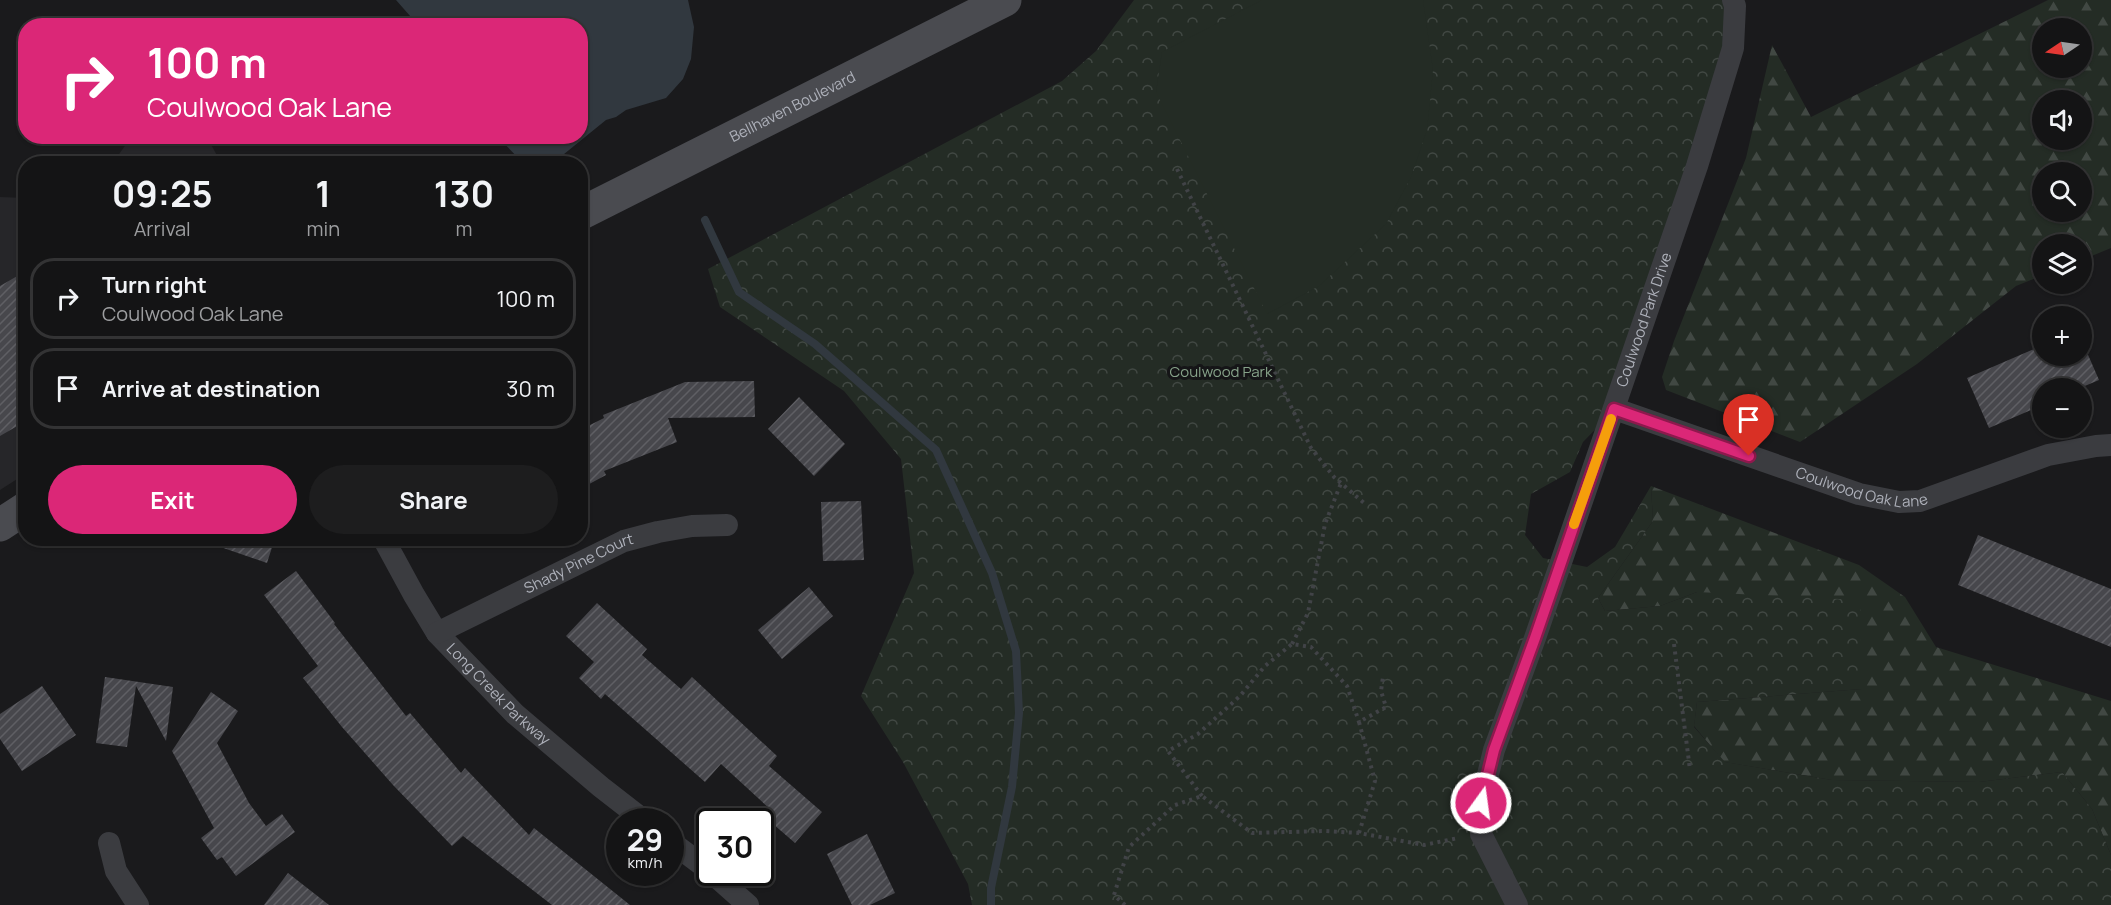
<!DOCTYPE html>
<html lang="en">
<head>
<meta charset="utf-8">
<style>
  body { margin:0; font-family:Manrope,sans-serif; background:#1d1d1e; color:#f1f3f6; height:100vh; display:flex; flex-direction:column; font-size:22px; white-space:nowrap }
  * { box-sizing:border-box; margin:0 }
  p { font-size:20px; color:#9d9ea0 }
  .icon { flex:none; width:33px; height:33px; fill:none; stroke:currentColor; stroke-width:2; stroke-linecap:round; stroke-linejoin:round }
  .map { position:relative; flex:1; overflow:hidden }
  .panel { position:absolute; left:18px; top:156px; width:570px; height:390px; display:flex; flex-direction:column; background:#141415; border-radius:24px; box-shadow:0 2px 4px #0004,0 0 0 2px #333334 }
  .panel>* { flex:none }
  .top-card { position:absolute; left:18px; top:18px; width:570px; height:126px; border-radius:24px; box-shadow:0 2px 4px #0004,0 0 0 2px #333334; background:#db2777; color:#fff; overflow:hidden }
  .needle { width:39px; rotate:257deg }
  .tools { position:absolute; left:2032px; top:18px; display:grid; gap:12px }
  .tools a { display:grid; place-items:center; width:60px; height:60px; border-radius:50%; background:#141415; box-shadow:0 2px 4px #0004,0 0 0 2px #333334; font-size:30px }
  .speed { position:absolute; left:606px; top:808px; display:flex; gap:12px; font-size:30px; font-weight:700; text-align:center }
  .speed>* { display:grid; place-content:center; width:78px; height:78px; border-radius:50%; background:#141415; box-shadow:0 2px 4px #0004,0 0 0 2px #333334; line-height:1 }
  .speed small { font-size:15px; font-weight:400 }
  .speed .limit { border:3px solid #111; border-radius:9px; background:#fff; color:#111 }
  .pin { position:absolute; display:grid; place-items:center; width:51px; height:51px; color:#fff; margin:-62px -26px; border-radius:50% 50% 50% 0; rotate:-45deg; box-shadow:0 0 6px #0007 }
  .pin .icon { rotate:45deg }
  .me { position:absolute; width:66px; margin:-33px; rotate:14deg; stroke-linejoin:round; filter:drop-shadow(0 0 4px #0008) }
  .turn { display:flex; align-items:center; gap:21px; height:126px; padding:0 30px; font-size:27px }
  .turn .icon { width:78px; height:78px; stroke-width:2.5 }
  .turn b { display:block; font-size:42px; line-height:51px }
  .eta { display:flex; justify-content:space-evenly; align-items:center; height:102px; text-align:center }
  .eta b { font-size:36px; font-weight:700; line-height:42px }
  .primary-button { display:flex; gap:12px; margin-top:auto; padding:12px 30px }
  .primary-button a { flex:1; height:69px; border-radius:36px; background:#db2777; color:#fff; font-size:24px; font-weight:700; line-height:69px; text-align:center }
  .primary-button a+a { background:#1d1d1e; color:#f1f3f6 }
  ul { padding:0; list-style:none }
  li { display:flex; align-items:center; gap:18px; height:81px; margin:0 12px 9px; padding:0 18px; border:3px solid #333334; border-radius:24px }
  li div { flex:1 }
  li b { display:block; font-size:22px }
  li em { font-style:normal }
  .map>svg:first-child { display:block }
  .built { fill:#262629 }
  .forest { fill:url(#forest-firs); fill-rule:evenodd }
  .park { fill:url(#park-crowns) }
  .pitch { fill:#242c25 }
  .water { fill:#31383f }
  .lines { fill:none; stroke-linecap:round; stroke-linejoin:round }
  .stream { stroke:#31383f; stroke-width:8 }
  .building { fill:url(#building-hatch) }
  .path { stroke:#414347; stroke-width:4; stroke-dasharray:3 4.5; stroke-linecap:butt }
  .minor { stroke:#3b3c40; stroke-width:22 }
  .secondary { stroke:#4a4b50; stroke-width:33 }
  .route-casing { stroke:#8e194d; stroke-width:15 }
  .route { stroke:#db2777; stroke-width:10 }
  .slow { stroke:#f59e0b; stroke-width:10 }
  .labels { text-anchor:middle; stroke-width:6; stroke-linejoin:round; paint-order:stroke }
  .street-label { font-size:15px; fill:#aeb1ba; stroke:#151517 }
  .park-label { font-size:15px; fill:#87a38a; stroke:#151517 }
</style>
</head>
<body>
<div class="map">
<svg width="2111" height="905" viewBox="0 0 2111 905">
  <defs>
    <pattern id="forest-firs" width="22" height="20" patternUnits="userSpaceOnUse" patternTransform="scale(1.5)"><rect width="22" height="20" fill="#242c25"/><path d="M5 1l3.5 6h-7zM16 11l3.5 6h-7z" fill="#414843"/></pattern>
    <pattern id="park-crowns" width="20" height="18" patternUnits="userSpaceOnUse" patternTransform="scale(1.5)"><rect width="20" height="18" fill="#242c25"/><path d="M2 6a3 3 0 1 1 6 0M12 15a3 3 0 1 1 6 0" fill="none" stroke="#414843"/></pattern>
    <pattern id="building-hatch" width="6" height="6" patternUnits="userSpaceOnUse" patternTransform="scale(1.5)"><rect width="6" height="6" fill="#47474c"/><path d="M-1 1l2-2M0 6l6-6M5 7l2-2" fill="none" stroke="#5f5f64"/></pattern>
  </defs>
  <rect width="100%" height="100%" fill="#1a1a1c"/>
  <path class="built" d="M131,137H207L221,163H113Z
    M0,197L26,198L25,474L0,490Z"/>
  <path class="forest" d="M2048,0H2111V248L2082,260V244H2043V275L2016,286L1917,364L1800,442L1666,390L1662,377L1674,341L1746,158L1772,45L1811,117ZM2043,28H2082V68H2043ZM2043,100H2082V140H2043ZM2043,172H2082V212H2043Z
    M1651,486L1859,565L1905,597L1936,647L2111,701V855L2092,809L2062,772L1979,782L1832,780L1724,762L1694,726L1697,702L1862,689L1697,592L1660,606L1605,611L1598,598L1653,521Z"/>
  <path class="park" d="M1134,0H1733L1735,6L1615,409L1583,442L1570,472L1531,494L1525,535L1543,558L1587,567L1615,547L1651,486L1653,521L1598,598L1605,611L1660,606L1697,592L1860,600L1862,689L1697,702L1694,727L1725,762L1832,780L1979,782L2062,772L2092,809L2111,855V905H972L968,884L903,762L861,696L914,573L901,459L844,391L720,307L708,269L1062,81L1096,51Z"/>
  <path class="pitch" d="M1262,0H1423L1433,70L1427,130L1411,177L1386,224L1319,286L1267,314L1156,92L1162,52Z"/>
  <path class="water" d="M396,0H688L694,27L691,59L683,79L666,98L626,110L616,117L606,120L553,163H523L498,137L580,136V26L418,25Z"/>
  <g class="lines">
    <path class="stream" d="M705,220L739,292L815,344L936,450L992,573L1016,651L1019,713L1012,787L991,888V905"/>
  </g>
  <path class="building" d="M26,271V421L0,436V286Z
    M2082,341L2099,380L2080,388H2043V405L1989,428L1967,378L2043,345V356H2082Z
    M754,381L755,417L668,418L677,442L604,471L606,475L580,489V430L604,418L603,415L685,382Z
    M799,397L845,444L814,476L768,429Z
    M861,501L864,560L823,561L821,502Z
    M1978,535L2111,589V647L1958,585Z
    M206,538H275L267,563L206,542Z
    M296,571L335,623L334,624L406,716L410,713L461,773L465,768L529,835L534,828L630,905H552L463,836L452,846L393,785L342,727L303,678L318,666L264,595Z
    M809,587L833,616L782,659L758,630Z
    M597,603L647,649L642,655L681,689L692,677L777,756L769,766L822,812L795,843L765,817L771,810L721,764L705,782L605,694L601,699L579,678L594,662L566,636Z
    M105,677L173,687L166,741L136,686L127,747L96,743Z
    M42,686L76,735L22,771L0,739V714Z
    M211,692L238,711L217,743L249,803L266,826L282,814L295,832L236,876L222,857L217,860L201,838L214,828L172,751Z
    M867,834L895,893L870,905H852L827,854Z
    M288,873L329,905H264Z"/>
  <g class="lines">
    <path class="path" d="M1177,169L1311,448L1334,477L1364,503
      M1292,644L1308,613L1325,524L1341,483
      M1674,644L1690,770
      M1202,796L1168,751L1198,734L1240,696L1265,666L1292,644L1311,647L1347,686L1359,722
      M1359,833L1375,781L1359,722L1386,707L1381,691L1383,677
      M1125,905L1114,895L1129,847L1175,805L1202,796L1252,833L1325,831L1359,833L1424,845L1458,838"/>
    <g class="minor">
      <path id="s1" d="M1615,409L1859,494L1899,502L1920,501L2048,455L2096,446L2111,445"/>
      <path id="s2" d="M383,538L414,595L437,633L515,714L601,787L646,822"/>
      <path id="s3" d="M437,633L624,541L658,532L692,526L727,525"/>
      <path d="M670,841L710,871"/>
      <path d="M109,843L116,871L138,905"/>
      <path d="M712,873L748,905"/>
      <path id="s4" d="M1517,905L1481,834V803L1494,750L1535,638L1697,166L1733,48L1735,6L1733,0"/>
    </g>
    <g class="secondary">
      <path id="s5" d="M580,214L1005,0"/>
      <path d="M0,525L26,508"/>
    </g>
  </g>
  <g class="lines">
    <g class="route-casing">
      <path id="route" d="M1481,803L1494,750L1535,638L1614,409L1749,456"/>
    </g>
    <use href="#route" class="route"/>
    <path class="slow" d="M1574,524L1611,419"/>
  </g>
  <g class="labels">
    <g class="street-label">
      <text dy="5" stroke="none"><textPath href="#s5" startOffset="238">Bellhaven Boulevard</textPath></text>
      <text dy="5" stroke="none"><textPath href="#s4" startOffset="621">Coulwood Park Drive</textPath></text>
      <text dy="5" stroke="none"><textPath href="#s1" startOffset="260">Coulwood Oak Lane</textPath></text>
      <text dy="5" stroke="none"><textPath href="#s3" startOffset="158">Shady Pine Court</textPath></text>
      <text dy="5" stroke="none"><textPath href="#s2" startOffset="196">Long Creek Parkway</textPath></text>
    </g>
    <g class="park-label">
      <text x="1221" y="377">Coulwood Park</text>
    </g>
  </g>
</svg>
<div class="tools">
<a><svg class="needle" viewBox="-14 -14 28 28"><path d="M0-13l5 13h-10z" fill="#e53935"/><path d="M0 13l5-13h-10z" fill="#9d9ea0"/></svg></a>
<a><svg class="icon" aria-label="sound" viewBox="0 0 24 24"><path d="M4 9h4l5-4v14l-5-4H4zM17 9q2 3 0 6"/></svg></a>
<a><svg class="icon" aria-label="search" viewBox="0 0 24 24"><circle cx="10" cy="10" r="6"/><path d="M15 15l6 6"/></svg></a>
<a><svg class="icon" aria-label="layers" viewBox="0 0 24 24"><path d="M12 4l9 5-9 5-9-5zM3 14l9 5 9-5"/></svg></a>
<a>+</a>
<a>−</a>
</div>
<div class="speed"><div>29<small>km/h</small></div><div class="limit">30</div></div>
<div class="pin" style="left:1749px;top:456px;background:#d93025"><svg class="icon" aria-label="arrive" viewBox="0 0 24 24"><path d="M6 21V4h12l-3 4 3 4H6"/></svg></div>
<svg class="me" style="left:1481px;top:803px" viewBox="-20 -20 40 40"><circle r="17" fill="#db2777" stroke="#fff" stroke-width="3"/><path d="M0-11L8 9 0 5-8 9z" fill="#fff"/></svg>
<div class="top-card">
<div class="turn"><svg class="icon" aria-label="right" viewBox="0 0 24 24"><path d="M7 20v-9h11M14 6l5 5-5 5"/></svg><div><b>100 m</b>Coulwood Oak Lane</div></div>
</div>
<section class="panel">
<div class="eta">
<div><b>09:25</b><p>Arrival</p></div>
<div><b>1</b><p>min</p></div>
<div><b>130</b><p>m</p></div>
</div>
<ul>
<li><svg class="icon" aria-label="right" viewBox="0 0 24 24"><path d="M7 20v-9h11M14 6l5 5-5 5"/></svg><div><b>Turn right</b><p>Coulwood Oak Lane</p></div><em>100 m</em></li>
<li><svg class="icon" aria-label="arrive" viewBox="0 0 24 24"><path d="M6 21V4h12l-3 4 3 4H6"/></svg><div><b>Arrive at destination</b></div><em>30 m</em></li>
</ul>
<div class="primary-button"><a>Exit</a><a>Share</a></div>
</section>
</div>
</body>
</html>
